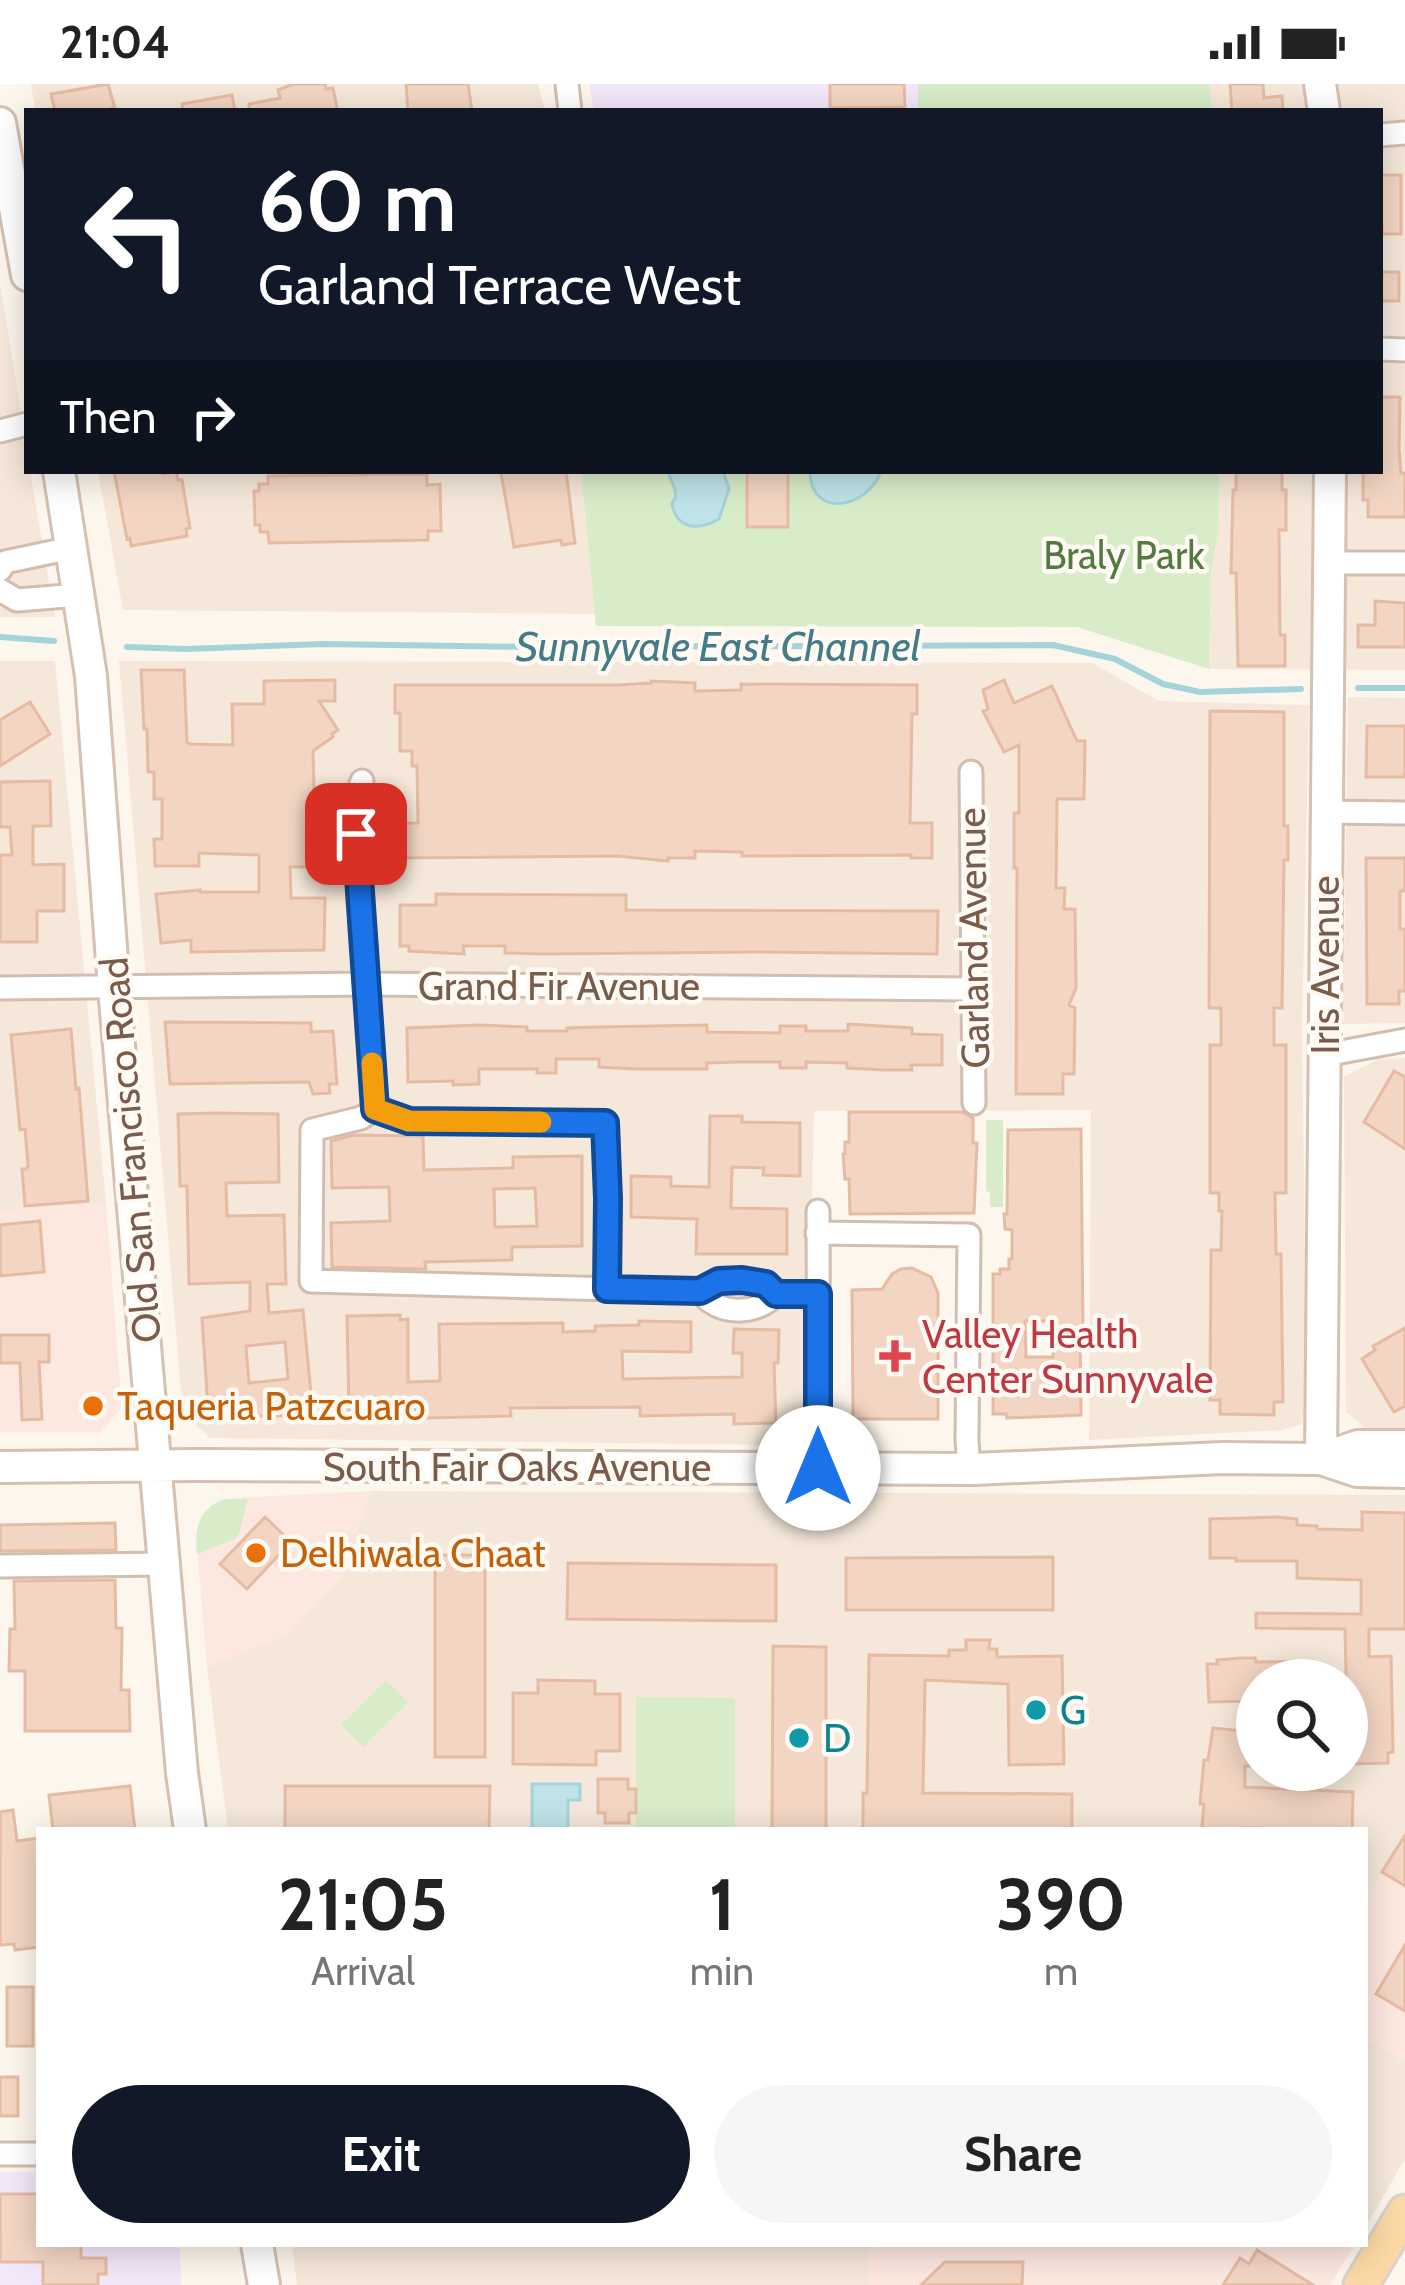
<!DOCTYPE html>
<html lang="en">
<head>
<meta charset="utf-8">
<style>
  body { margin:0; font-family:Cabin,sans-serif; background:#f6f6f6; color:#222; height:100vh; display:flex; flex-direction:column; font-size:45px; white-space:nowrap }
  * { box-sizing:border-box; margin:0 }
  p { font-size:39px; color:#767676 }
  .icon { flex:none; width:66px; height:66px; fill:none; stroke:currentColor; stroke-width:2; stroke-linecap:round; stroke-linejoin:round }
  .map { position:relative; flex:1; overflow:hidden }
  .sheet { position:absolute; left:36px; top:1743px; width:1332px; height:420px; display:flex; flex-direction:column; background:#fff; border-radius:0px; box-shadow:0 6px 30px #0003 }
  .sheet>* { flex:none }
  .guide { position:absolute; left:24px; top:24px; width:1359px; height:366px; border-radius:0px; box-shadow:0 6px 30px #0003; background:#111827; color:#fff; overflow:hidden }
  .tools { position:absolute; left:1236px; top:1575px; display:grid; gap:24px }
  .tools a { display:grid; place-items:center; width:132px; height:132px; border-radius:50%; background:#fff; box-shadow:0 6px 30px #0003; font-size:60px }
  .pin { position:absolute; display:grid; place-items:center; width:102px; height:102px; color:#fff; margin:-51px; border-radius:24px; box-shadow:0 6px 18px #0006 }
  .me { position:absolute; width:132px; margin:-66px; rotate:0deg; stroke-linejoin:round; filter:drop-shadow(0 0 9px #0008) }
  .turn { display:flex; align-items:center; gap:42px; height:252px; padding:0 36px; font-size:54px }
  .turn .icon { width:156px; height:156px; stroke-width:2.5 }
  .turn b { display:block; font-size:84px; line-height:102px }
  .then { display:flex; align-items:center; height:114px; padding:0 36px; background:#0003; gap:24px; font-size:45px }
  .eta { display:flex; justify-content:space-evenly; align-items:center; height:204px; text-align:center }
  .eta b { font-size:72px; font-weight:800; line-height:84px }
  .primary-button { display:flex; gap:24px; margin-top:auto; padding:24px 36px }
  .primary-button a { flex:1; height:138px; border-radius:72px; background:#111827; color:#fff; font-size:48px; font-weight:800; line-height:138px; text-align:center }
  .primary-button a+a { background:#f6f6f6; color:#222 }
  .status { display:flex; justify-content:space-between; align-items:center; height:84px; padding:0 60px; background:#fff; direction:ltr }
  .status svg { height:33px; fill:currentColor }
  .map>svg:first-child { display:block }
  .residential { fill:#f5e8da; fill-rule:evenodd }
  .commercial { fill:#fde8e0 }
  .education { fill:#f3e8fa }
  .green { fill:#d8ecc9 }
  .water { fill:#bfe3e8; stroke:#a5d3da; stroke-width:3 }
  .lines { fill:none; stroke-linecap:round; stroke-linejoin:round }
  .stream { stroke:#a5d3da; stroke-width:6 }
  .building { fill:#f3d5c3; stroke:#e6bba3; stroke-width:3; fill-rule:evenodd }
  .street-casing { stroke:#d1beb0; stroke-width:27 }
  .secondary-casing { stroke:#d6c0b0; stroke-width:36 }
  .primary-casing { stroke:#dad1cd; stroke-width:39 }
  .street { stroke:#fff; stroke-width:21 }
  .secondary { stroke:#fff; stroke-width:30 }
  .primary { stroke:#fbd9a5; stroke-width:33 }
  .route-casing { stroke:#114b97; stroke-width:30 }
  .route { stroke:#1a73e8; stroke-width:21 }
  .slow { stroke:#f59e0b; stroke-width:21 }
  .health-dot { fill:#e0444e; stroke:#fffaf3; stroke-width:4.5 }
  .food-dot { fill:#e8710a; stroke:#fffaf3; stroke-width:4.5 }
  .culture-dot { fill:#0f9aa8; stroke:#fffaf3; stroke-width:4.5 }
  .labels { text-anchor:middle; stroke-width:9; stroke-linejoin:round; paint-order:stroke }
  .park-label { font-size:39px; fill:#537a41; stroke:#fffaf3 }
  .street-label { font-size:39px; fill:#7a5c4d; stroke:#fffaf3 }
  .health-label { font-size:39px; fill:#be3a42; stroke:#fffaf3; text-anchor:start }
  .food-label { font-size:39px; fill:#c56008; stroke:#fffaf3; text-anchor:start }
  .culture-label { font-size:39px; fill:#0d838f; stroke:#fffaf3; text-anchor:start }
  .water-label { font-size:42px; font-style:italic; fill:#437c86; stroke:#fffaf3 }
</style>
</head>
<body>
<div class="status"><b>21:04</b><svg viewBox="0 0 49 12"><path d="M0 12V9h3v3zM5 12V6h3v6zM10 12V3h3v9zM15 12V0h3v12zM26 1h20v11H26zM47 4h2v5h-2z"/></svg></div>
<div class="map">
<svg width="1405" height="2201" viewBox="0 0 1405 2201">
  <rect width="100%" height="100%" fill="#fdf6ec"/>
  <path class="residential" d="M31,0H538L545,27H35Z
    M1209,0H1405V586L1209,585L1211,490L1218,449L1219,387H1380V27H1213Z
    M0,199L27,366V387H30L55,533H0Z
    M98,387H581L595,530L123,526Z
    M0,577H55L106,1119L0,1127Z
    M119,577L1092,579L1159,617L1309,621L1302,946L1307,1323L1302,1340L1283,1346L1089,1356L1091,1026L814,1027L807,1329L777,1361L210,1354L183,1329Z
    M1348,613L1405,614V939L1343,940Z
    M1405,974V1344H1365L1346,1328L1344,993L1378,975Z
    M371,1407L1405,1411V1751L1365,1817V1746H228L207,1583L288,1550L340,1494ZM1257,1596H1347V1686H1257Z
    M1365,1954L1405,1977V2075L1365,2143Z
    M292,2160H869V2201H297Z"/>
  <path class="commercial" d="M106,1119L122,1323L101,1348H0V1127Z
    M371,1407L340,1494L288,1550L207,1583L196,1450L202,1431L235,1414Z
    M1405,1751V1977L1365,1954V1817Z
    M869,2160H1355L1330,2201H869Z"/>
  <path class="education" d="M589,0H918V27H594Z
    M0,2088H39V2160H180L181,2201H0Z"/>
  <path class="green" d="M918,0H1209L1213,27H918Z
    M581,387H1219L1218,449L1211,490L1209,585L1077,543L596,542Z
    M986,1036H1003V1123H990V1108L986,1107Z
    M224,1415H248L239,1450L235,1455L197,1470C194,1444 199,1425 224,1415Z
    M386,1596L408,1619L363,1663L341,1641Z
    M636,1613L735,1614V1746H636Z"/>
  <path class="water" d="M668,387H723L729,405L719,435C704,444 682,448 674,427C668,411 678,423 675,406C674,400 669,394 668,387Z
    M810,387H881C869,424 810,436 810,387Z
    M532,1700H580V1716H568V1746H532Z"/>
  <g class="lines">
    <path class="stream" d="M0,553L54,557
      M127,563L186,565L323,560L536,563L1053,561L1115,575L1163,600L1200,608L1301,605
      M1358,604H1405"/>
  </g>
  <path class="building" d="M108,0L115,24H112V27H55L51,10Z
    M293,0H325L326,5L333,4L337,24L335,27H249V20L280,14L278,6Z
    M406,0H468L472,27H408Z
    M830,0H904L905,23L830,24Z
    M1230,0H1263L1264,14L1282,12L1283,27H1232Z
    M232,11L235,27H183L182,20Z
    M1380,91H1401V150H1382Z
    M1380,188H1399V217H1380Z
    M1380,313H1400L1399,365L1401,389H1405V433H1368V416H1363V387H1380Z
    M114,387H162L163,390L176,387L178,396H182L190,444L186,445L187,452L131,462L130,454L127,455Z
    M513,387H566L575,459L562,461L561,456L514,463L501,389Z
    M747,387H788V443H747Z
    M1236,387H1282V406H1286V446H1279L1280,551H1285V582H1238L1236,489H1231L1233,406H1236Z
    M427,390V401L440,400L441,447H428V456L269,459L268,448H260V441H255L254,407H259V400H268V392Z
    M1375,517L1405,519V563H1358V541H1375Z
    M141,586H184L187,658L190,660L233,661L232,620H264V597L335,596V617H319L338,646L332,650L333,653L313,667L316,783H290L291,814H325L324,866L191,868V856L161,859L156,810L200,806V808H259V771L199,769V782H155L154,755H162V715H154V688H148L147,645H144Z
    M1004,596L1014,619L1052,602L1077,657H1085L1084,715H1057L1056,804H1065L1064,825H1075L1076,904L1069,921L1075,924L1074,990H1063V1010H1016L1017,784H1014V729H1019V661L1004,668L983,627L988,625L983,606Z
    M651,597L695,599V607L741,606V600L917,601V630H912L910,739H932V774H911V771L742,772V768L695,767V774H668V777L617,772L397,774V739H418L417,682H412V667H400V629H395V601H618L651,599Z
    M30,618L50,650L0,682V636Z
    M1210,627L1284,628V742H1288V776H1284L1282,924H1274V961H1286V1109H1275L1276,1170H1281L1283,1318H1274V1331L1220,1330V1316H1210L1211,1166H1221L1222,1127H1219V1109H1210V961H1221V924H1209Z
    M1367,642H1405V693H1366Z
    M50,697L51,742H33V781L64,780V827H37V858H0V771H12L10,743H0V698Z
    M1366,774H1405V807H1400V845H1405V907H1399V920H1367Z
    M436,810L626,811V826L938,827L937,870L756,868L543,870L505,869V862H463L464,870L409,867V862H400V821H436Z
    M165,938L311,939V948L333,947L337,1000H329L330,1009L313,1010L309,998L170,1000Z
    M848,940L912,944V950L942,951V981H911L912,986H885L847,984V979L806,978V984H780V978H738L707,979V985H635L599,983V975H556V989H537V985H479V1000L453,1001V997L408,998L407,944L478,941L527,943V947H567V944L598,943L707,941V948L780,949V942H806V947H848Z
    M71,945L76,1005L79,1004L88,1117L25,1122L22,1085H27L28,1081L25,1045L20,1046L11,951Z
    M1394,987L1405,993V1065L1364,1038Z
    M849,1028H962L973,1034V1059H977L974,1129L850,1130L849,1095H845L843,1070H845V1058H849Z
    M218,1029L278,1030L279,1098L226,1099L227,1132L284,1131L286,1200H267L269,1229L303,1226L313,1331L212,1333L211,1324H208L202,1234L250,1227V1198L189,1200L187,1102H180L178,1030ZM285,1258L288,1295L249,1299L246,1262Z
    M710,1032H742V1038L800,1039V1092L763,1091L764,1084L732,1083L731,1124L787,1125V1170H696L697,1135L631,1133V1092L671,1093V1102L709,1103Z
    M1081,1045L1083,1249H1080L1081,1331L1007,1334L1006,1330H993V1190H1000V1185H1009V1175H1012V1146L1005,1145L1004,1130H1007L1008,1046ZM1025,1237H1053V1273H1026Z
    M354,1051L423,1052L424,1086L513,1084V1073L582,1072V1162L512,1163V1176L425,1178L426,1185L332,1183L331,1139L390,1137L389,1103L332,1104L331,1057ZM535,1104L537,1142L495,1143L494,1105Z
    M40,1137L44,1188L0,1192V1141Z
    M912,1184L931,1193L938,1209V1335H853L852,1206L882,1205L892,1190L901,1185Z
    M400,1231V1236L408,1235V1298L440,1297L439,1240L563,1239V1248L595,1247V1242L639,1241V1237L691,1238V1268L622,1267L623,1295L742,1293V1269H733L734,1245L779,1246L778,1279H774L776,1339L734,1340V1330L640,1332V1323L510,1324L511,1332L425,1334V1325L349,1326L347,1232Z
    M1405,1244V1322L1394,1328L1362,1275L1375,1266L1373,1262Z
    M0,1251H49V1278H39L42,1335L22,1336L20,1279H0Z
    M1362,1428L1405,1429V1545H1369V1573L1391,1572L1393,1668L1388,1669V1679L1348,1680L1345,1545L1256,1544V1529L1361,1530V1496L1297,1494V1477H1236V1474H1210V1435L1278,1433L1297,1435V1441L1317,1442V1445L1362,1446Z
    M265,1433L291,1458L247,1505L220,1480Z
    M115,1439L116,1466L0,1467V1441Z
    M435,1471H485V1673H435Z
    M1053,1473V1526H846V1474Z
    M568,1479L776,1481V1537L567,1535Z
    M115,1496L116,1544H122L121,1606H129L130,1647H25V1587H9L10,1545H15L14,1497Z
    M966,1556H990L989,1565H997V1573L1062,1572L1064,1680L1009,1681L1008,1600L925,1596L923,1709L1072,1710V1746H863V1709H867L869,1571L949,1572V1566H966Z
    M773,1562L826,1563V1746H772Z
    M1240,1574H1255L1256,1578L1311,1577L1312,1596H1257V1617L1209,1618L1207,1580H1218L1217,1576Z
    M538,1596L595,1597V1610H620V1667H596V1681L513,1680V1609H538Z
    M1213,1644L1253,1648L1250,1682H1245V1703L1353,1708L1352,1746L1245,1744V1746H1204L1202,1742L1204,1720H1200L1204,1676H1208Z
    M598,1695H628V1705H636V1729H629V1739H605V1729H598Z
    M130,1702L135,1746H53L49,1711Z
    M285,1702H490L489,1746H285Z
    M13,1726L17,1757L39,1754V1863L15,1866L14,1860L0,1861V1728Z
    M1405,1751V1802L1382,1788Z
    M1405,1861V1927L1376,1910Z
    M7,1903H33V1962H7Z
    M0,1993H18V2032H0Z
    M0,2110H39V2160H81V2174H106V2190H98V2201H43V2178H0Z
    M1257,2166L1313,2201H1223L1240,2174L1249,2180Z
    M945,2178H1023L1022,2201H921Z"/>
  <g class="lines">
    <g class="street-casing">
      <path id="street" d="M567,0L570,27
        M1380,51L1405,49
        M1380,265L1405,266
        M0,347L27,340
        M1328,479H1405
        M0,486L5,478L71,464
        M0,506L17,516L79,511
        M971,688L974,1019
        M362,697L354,721L375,1025
        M1326,728L1405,729
        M0,904L366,900L973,905
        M1325,971L1405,956
        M818,1127L819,1384
        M817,1149L969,1151L967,1356L969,1385
        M607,1205L608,1115L605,1039L409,1037L375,1025L361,1034L312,1046L311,1197L575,1204L700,1207L719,1197L742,1195L766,1200L776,1210H817
        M700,1207C717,1232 757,1232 776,1210
        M0,1482L165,1480
        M0,2070H39"/>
    </g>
    <g class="secondary-casing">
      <path id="secondary" d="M1320,0L1324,27
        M0,39L27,191
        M59,387L91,592L114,904L182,1689L190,1746
        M1321,1375L1330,387
        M1321,1375L1358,1362H1405
        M0,1383L197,1381L974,1385L1223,1374L1321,1375L1357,1387L1405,1388
        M257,2160L264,2201"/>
    </g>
    <g class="primary-casing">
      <path id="primary" d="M1361,2201L1405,2128"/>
    </g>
    <use href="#street" class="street"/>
    <use href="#secondary" class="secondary"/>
    <use href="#primary" class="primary"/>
  </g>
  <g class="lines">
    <g class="route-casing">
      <path id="route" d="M356,750L375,1025L409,1037L605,1039L608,1115L607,1205L700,1207L719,1197L742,1196L766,1200L776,1210H818V1384"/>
    </g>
    <use href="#route" class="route"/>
    <path class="slow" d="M372,979L375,1025L409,1037L541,1038"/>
  </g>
  <path class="health-dot" d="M889 1254h12v12h12v12h-12v12h-12v-12h-12v-12h12z"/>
  <g class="food-dot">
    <circle cx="93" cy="1322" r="12"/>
    <circle cx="256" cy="1469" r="12"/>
  </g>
  <g class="culture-dot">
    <circle cx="1036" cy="1626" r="12"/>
    <circle cx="799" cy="1654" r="12"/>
  </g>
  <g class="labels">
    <g class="park-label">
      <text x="1124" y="485">Braly Park</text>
    </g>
    <g class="street-label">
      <text transform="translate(973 854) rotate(-91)" y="14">Garland Avenue</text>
      <text transform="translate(1325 881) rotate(-90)" y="14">Iris Avenue</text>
      <text x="559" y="916">Grand Fir Avenue</text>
      <text transform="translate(130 1066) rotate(-95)" y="14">Old San Francisco Road</text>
      <text x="517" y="1397">South Fair Oaks Avenue</text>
    </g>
    <g class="health-label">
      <text x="922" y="1264">Valley Health<tspan x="922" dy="45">Center Sunnyvale</tspan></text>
    </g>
    <g class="food-label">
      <text x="117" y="1336">Taqueria Patzcuaro</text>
      <text x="280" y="1483">Delhiwala Chaat</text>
    </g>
    <g class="culture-label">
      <text x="1060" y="1640">G</text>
      <text x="823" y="1668">D</text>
    </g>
    <g class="water-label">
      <text x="718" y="577">Sunnyvale East Channel</text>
    </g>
  </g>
</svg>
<div class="tools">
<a><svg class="icon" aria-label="search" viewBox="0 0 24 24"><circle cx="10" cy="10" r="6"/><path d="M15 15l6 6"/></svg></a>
</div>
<div class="pin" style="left:356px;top:750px;background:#d93025"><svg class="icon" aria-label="arrive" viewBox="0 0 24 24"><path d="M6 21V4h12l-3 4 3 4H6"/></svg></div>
<svg class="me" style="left:818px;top:1384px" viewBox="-20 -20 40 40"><circle r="19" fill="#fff"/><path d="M0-13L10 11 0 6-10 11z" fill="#1a73e8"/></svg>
<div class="guide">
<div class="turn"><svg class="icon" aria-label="left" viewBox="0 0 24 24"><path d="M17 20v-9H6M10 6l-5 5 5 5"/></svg><div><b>60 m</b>Garland Terrace West</div></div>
<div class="then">Then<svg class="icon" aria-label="right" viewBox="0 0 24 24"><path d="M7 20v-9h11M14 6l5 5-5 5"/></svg></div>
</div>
<section class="sheet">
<div class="eta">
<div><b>21:05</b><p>Arrival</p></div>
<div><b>1</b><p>min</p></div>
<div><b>390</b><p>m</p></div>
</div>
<div class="primary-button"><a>Exit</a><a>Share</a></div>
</section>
</div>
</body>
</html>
